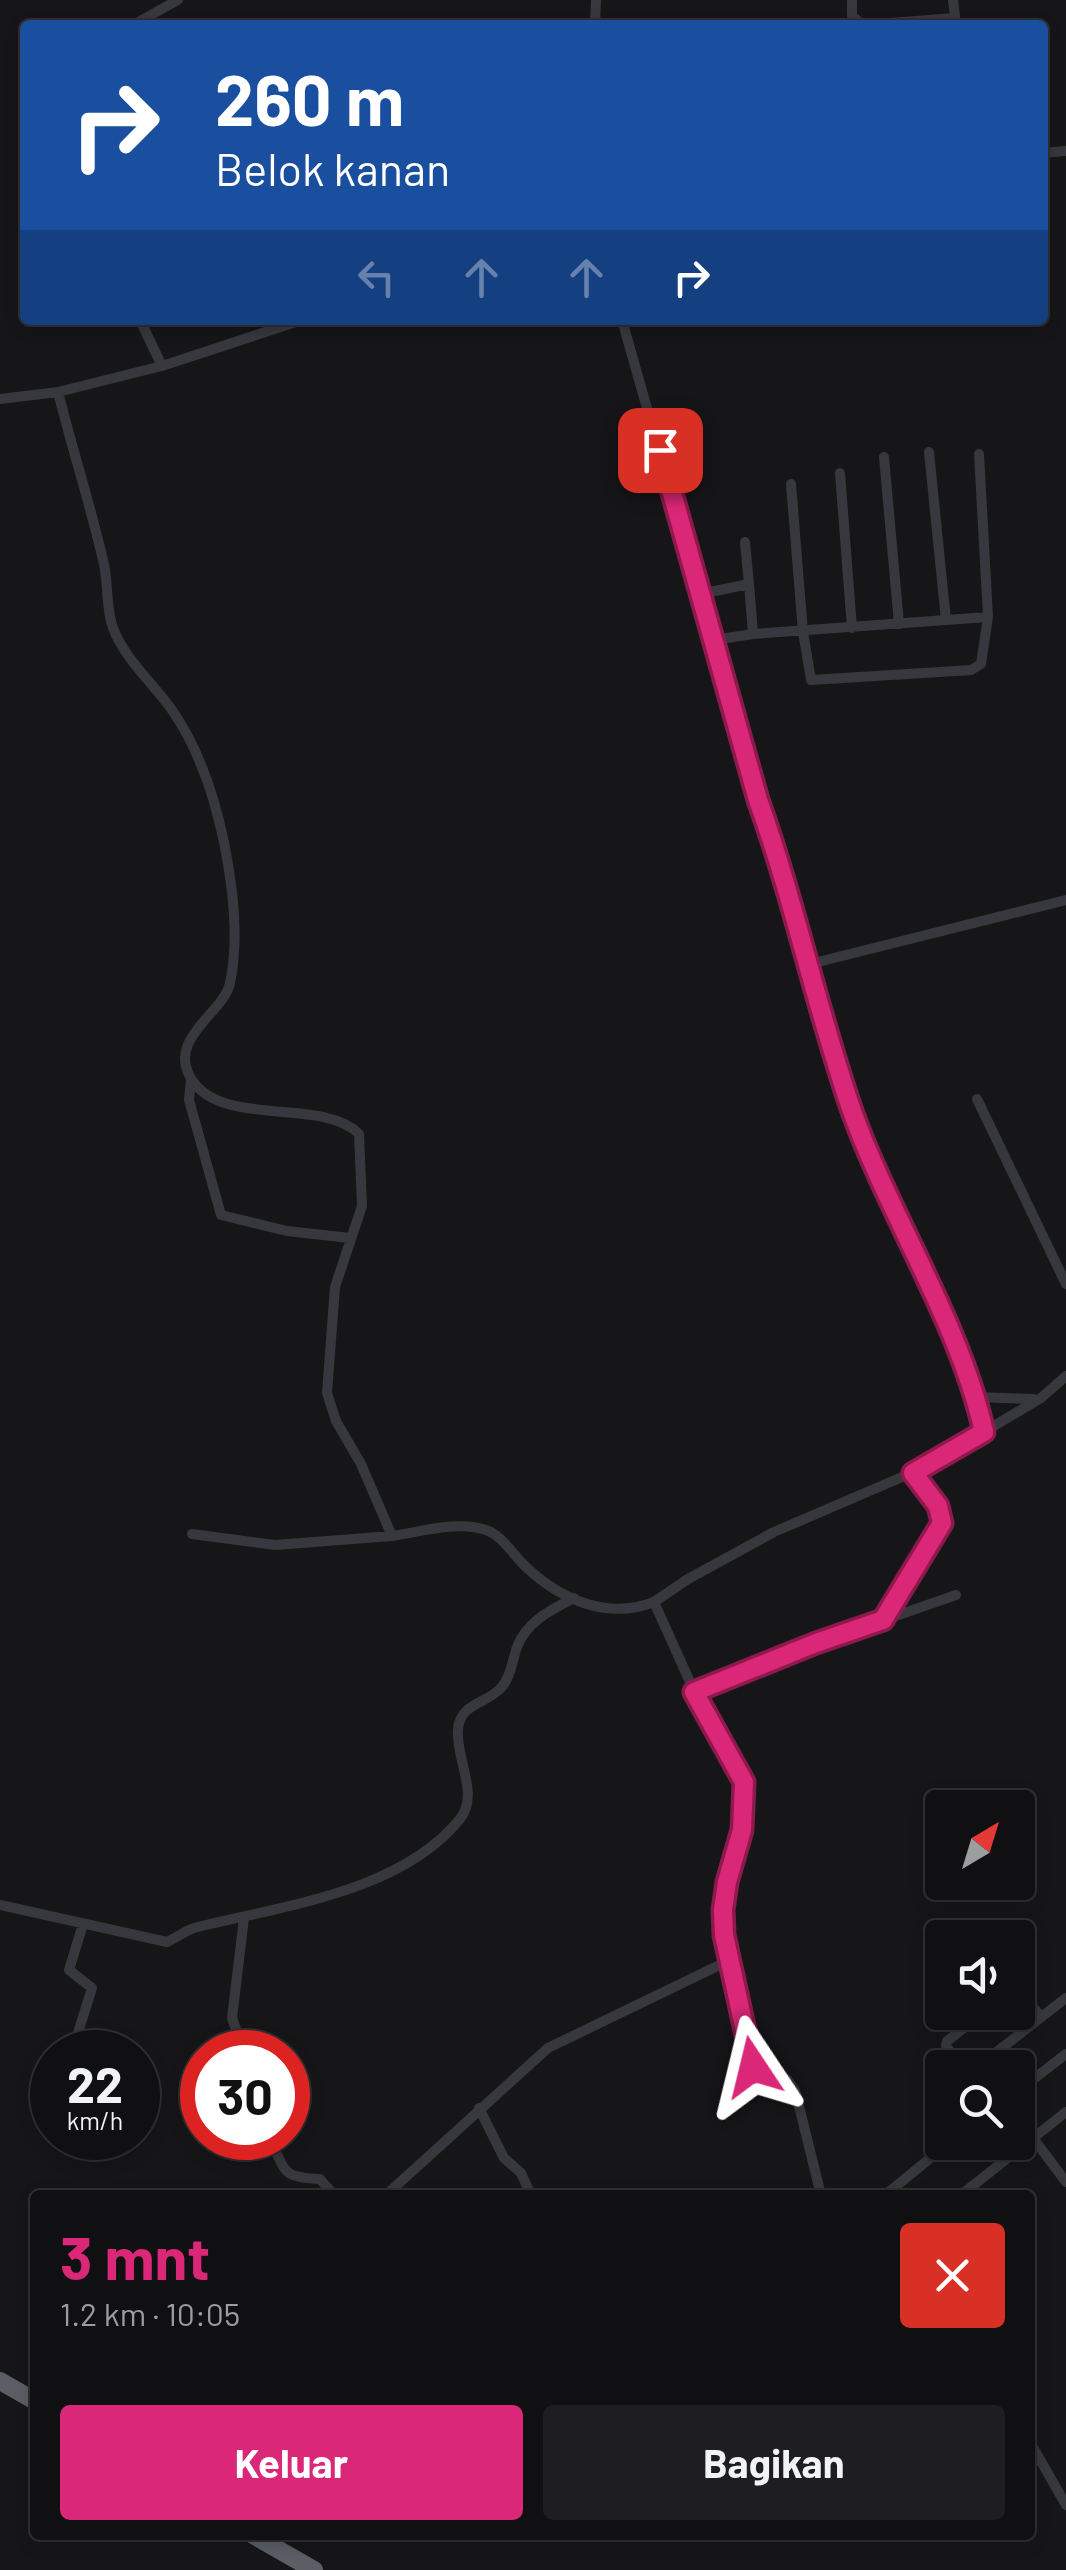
<!DOCTYPE html>
<html lang="id">
<head>
<meta charset="utf-8">
<style>
  body { margin:0; font-family:Barlow,sans-serif; background:#1e1e20; color:#f1f3f6; height:100vh; display:flex; flex-direction:column; font-size:38px; white-space:nowrap }
  * { box-sizing:border-box; margin:0 }
  p { font-size:32px; color:#9c9d9f }
  .icon { flex:none; width:55px; height:55px; fill:none; stroke:currentColor; stroke-width:2; stroke-linecap:round; stroke-linejoin:round }
  .map { position:relative; flex:1; overflow:hidden }
  .drawer { position:absolute; left:30px; top:2190px; width:1005px; height:350px; display:flex; flex-direction:column; background:#101012; border-radius:10px; box-shadow:0 5px 15px #0003,0 0 0 2px #303032 }
  .drawer>* { flex:none }
  .top-card { position:absolute; left:20px; top:20px; width:1028px; height:305px; border-radius:10px; box-shadow:0 5px 15px #0003,0 0 0 2px #303032; background:#1a4fa0; color:#fff; overflow:hidden }
  .needle { width:65px; rotate:38deg }
  .controls { position:absolute; left:925px; top:1790px; display:grid; gap:20px }
  .controls a { display:grid; place-items:center; width:110px; height:110px; border-radius:10px; background:#101012; box-shadow:0 5px 15px #0003,0 0 0 2px #303032; font-size:50px }
  .speed { position:absolute; left:30px; top:2030px; display:flex; gap:20px; font-size:50px; font-weight:700; text-align:center }
  .speed>* { display:grid; place-content:center; width:130px; height:130px; border-radius:50%; background:#101012; box-shadow:0 5px 15px #0003,0 0 0 2px #303032; line-height:1 }
  .speed small { font-size:25px; font-weight:400 }
  .speed .limit { border:15px solid #d22; background:#fff; color:#111 }
  .pin { position:absolute; display:grid; place-items:center; width:85px; height:85px; color:#fff; margin:-42px; border-radius:20px; box-shadow:0 5px 15px #0006 }
  .me { position:absolute; width:110px; margin:-55px; rotate:350deg; stroke-linejoin:round; filter:drop-shadow(0 0 8px #0008) }
  .turn { display:flex; align-items:center; gap:35px; height:210px; padding:0 30px; font-size:45px }
  .turn .icon { width:130px; height:130px; stroke-width:2.5 }
  .turn b { display:block; font-size:70px; line-height:85px }
  .lanes { display:flex; align-items:center; height:95px; padding:0 30px; background:#0003; justify-content:center; gap:50px; direction:ltr }
  .lanes .off { opacity:.35 }
  .round { display:grid; place-items:center; flex:none; width:105px; height:105px; border-radius:10px; background:#1e1e20 }
  .head { display:flex; align-items:center; justify-content:space-between; height:170px; padding:0 30px }
  h1 { font-size:60px; font-weight:700; line-height:75px; color:#db2777 }
  .action { display:flex; gap:20px; margin-top:auto; padding:20px 30px }
  .action a { flex:1; height:115px; border-radius:10px; background:#db2777; color:#fff; font-size:40px; font-weight:700; line-height:115px; text-align:center }
  .action a+a { background:#1e1e20; color:#f1f3f6 }
  .map>svg:first-child { display:block }
  .lines { fill:none; stroke-linecap:round; stroke-linejoin:round }
  .minor { stroke:#37383d; stroke-width:10 }
  .trunk { stroke:#5b5e65; stroke-width:18 }
  .route-casing { stroke:#8e194d; stroke-width:25 }
  .route { stroke:#db2777; stroke-width:18 }
</style>
</head>
<body>
<div class="map">
<svg width="1066" height="2570" viewBox="0 0 1066 2570">
  <rect width="100%" height="100%" fill="#161618"/>
  <g class="lines">
    <path class="minor" d="M852,0V16L863,25
      M953,0L956,25
      M133,25L178,0
      M595,25L596,0
      M864,25L955,18
      M1042,153L1066,151
      M140,320L162,366
      M622,320L758,800C795,903 817,1011 853,1114C892,1221 958,1320 984,1432
      M58,392L162,366L302,320
      M0,399L58,392C72,448 90,504 103,560C109,582 105,606 113,628C125,660 155,685 174,713C208,763 225,833 232,892C235,919 236,955 230,983C224,1013 165,1039 192,1080C223,1128 322,1097 359,1134L362,1206L335,1287L327,1393L336,1421L361,1464L392,1536C420,1532 459,1520 486,1530C503,1536 513,1555 526,1567C561,1600 608,1620 654,1602L704,1713L744,1782L742,1830L727,1882L723,1910L730,1960
      M929,452L946,620
      M884,457L899,624
      M840,473L852,628
      M791,484L803,632L811,680L971,670L981,664L988,617
      M749,584L753,634L988,617L979,454
      M700,594L749,584L745,542
      M714,640L753,634
      M806,965L1066,900
      M191,1079L189,1100L221,1215L287,1231L350,1238
      M977,1099L1066,1284
      M975,1397L1034,1399
      M192,1534L275,1545L392,1536
      M654,1602L688,1579L774,1532L923,1468L1041,1398L1066,1376
      M884,1620L956,1595
      M694,1692L816,1643L883,1620L942,1523L938,1506L913,1473
      M0,1905L167,1942C177,1938 184,1931 194,1928C281,1906 400,1893 460,1819C480,1794 455,1758 458,1729C460,1704 485,1704 500,1689C511,1678 512,1661 517,1647C527,1621 551,1610 574,1598
      M244,1918L232,2018L244,2052
      M1018,1989L1041,2017
      M72,2052L92,1988L69,1970L83,1924
      M962,2068L946,2046L947,2041L985,2012
      M976,2068L1066,1998
      M1018,2091L1066,2054
      M479,2108L504,2158L521,2173L531,2195
      M269,2138C287,2172 280,2177 320,2179L334,2195
      M1033,2138L1066,2182
      M386,2195L548,2048L730,1960L753,2067L762,2075L787,2079L795,2090L821,2195
      M885,2195L950,2142
      M961,2195L1066,2112
      M1030,2442L1066,2505"/>
    <path class="trunk" d="M0,2381L35,2401
      M253,2535L314,2570"/>
  </g>
  <g class="lines">
    <g class="route-casing">
      <path id="route" d="M660,450L758,800C795,903 817,1011 853,1114C891,1218 960,1324 984,1432L913,1473L938,1506L942,1523L883,1620L816,1643L694,1692L744,1782L742,1830L727,1882L723,1910L724,1935L753,2067"/>
    </g>
    <use href="#route" class="route"/>
  </g>
</svg>
<div class="controls">
<a><svg class="needle" viewBox="-14 -14 28 28"><path d="M0-13l5 13h-10z" fill="#e53935"/><path d="M0 13l5-13h-10z" fill="#9c9d9f"/></svg></a>
<a><svg class="icon" aria-label="sound" viewBox="0 0 24 24"><path d="M4 9h4l5-4v14l-5-4H4zM17 9q2 3 0 6"/></svg></a>
<a><svg class="icon" aria-label="search" viewBox="0 0 24 24"><circle cx="10" cy="10" r="6"/><path d="M15 15l6 6"/></svg></a>
</div>
<div class="speed"><div>22<small>km/h</small></div><div class="limit">30</div></div>
<div class="pin" style="left:660px;top:450px;background:#d93025"><svg class="icon" aria-label="arrive" viewBox="0 0 24 24"><path d="M6 21V4h12l-3 4 3 4H6"/></svg></div>
<svg class="me" style="left:753px;top:2067px" viewBox="-20 -20 40 40"><path d="M0-17L14 15 0 8-14 15z" fill="#db2777" stroke="#fff" stroke-width="4"/></svg>
<div class="top-card">
<div class="turn"><svg class="icon" aria-label="right" viewBox="0 0 24 24"><path d="M7 20v-9h11M14 6l5 5-5 5"/></svg><div><b>260 m</b>Belok kanan</div></div>
<div class="lanes"><svg class="icon off" aria-label="left" viewBox="0 0 24 24"><path d="M17 20v-9H6M10 6l-5 5 5 5"/></svg><svg class="icon off" aria-label="ahead" viewBox="0 0 24 24"><path d="M12 20V5M6 11l6-6 6 6"/></svg><svg class="icon off" aria-label="ahead" viewBox="0 0 24 24"><path d="M12 20V5M6 11l6-6 6 6"/></svg><svg class="icon" aria-label="right" viewBox="0 0 24 24"><path d="M7 20v-9h11M14 6l5 5-5 5"/></svg></div>
</div>
<section class="drawer">
<div class="head"><div><h1>3 mnt</h1><p>1.2 km · 10:05</p></div><a class="round" style="background:#d93025;color:#fff"><svg class="icon" aria-label="close" viewBox="0 0 24 24"><path d="M6 6l12 12M18 6L6 18"/></svg></a></div>
<div class="action"><a>Keluar</a><a>Bagikan</a></div>
</section>
</div>
</body>
</html>
